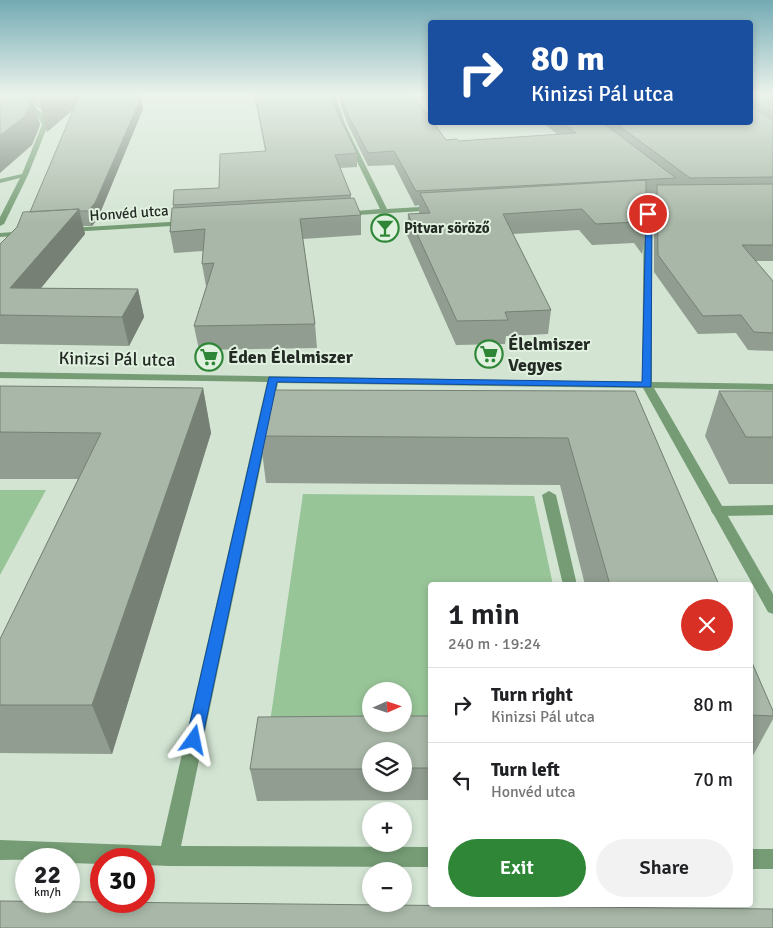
<!DOCTYPE html>
<html lang="en">
<head>
<meta charset="utf-8">
<style>
  body { margin:0; font-family:Signika,sans-serif; background:#f2f2f2; color:#202124; height:100vh; display:flex; flex-direction:column; font-size:19px; white-space:nowrap }
  * { box-sizing:border-box; margin:0 }
  p { font-size:16px; color:#757577 }
  .icon { flex:none; width:28px; height:28px; fill:none; stroke:currentColor; stroke-width:2; stroke-linecap:round; stroke-linejoin:round }
  .map { position:relative; flex:1; overflow:hidden }
  .details { position:absolute; left:428px; top:582px; width:325px; height:325px; display:flex; flex-direction:column; background:#fff; border-radius:5px; box-shadow:0 2px 8px #0003 }
  .details>* { flex:none }
  .banner { position:absolute; left:428px; top:20px; width:325px; height:105px; border-radius:5px; box-shadow:0 2px 8px #0003; background:#1a4fa0; color:#fff; overflow:hidden }
  .needle { width:32px; rotate:87deg }
  .buttons { position:absolute; left:362px; top:682px; display:grid; gap:10px }
  .buttons a { display:grid; place-items:center; width:50px; height:50px; border-radius:50%; background:#fff; box-shadow:0 2px 8px #0003; font-size:25px }
  .speed { position:absolute; left:15px; top:848px; display:flex; gap:10px; font-size:25px; font-weight:700; text-align:center }
  .speed>* { display:grid; place-content:center; width:65px; height:65px; border-radius:50%; background:#fff; box-shadow:0 2px 8px #0003; line-height:1 }
  .speed small { font-size:12px; font-weight:400 }
  .speed .limit { border:8px solid #d22; background:#fff; color:#111 }
  .pin { position:absolute; display:grid; place-items:center; width:42px; height:42px; color:#fff; margin:-21px; border:2px solid #fff; border-radius:50%; box-shadow:0 1px 5px #0007 }
  .me { position:absolute; width:55px; margin:-28px; rotate:12deg; stroke-linejoin:round; filter:drop-shadow(0 0 4px #0008) }
  .turn { display:flex; align-items:center; gap:18px; height:105px; padding:0 20px; font-size:22px }
  .turn .icon { width:65px; height:65px; stroke-width:2.5 }
  .turn b { display:block; font-size:35px; line-height:42px }
  .round { display:grid; place-items:center; flex:none; width:52px; height:52px; border-radius:26px; background:#f2f2f2 }
  .overview { display:flex; align-items:center; justify-content:space-between; height:85px; padding:0 20px }
  h1 { font-size:30px; font-weight:600; line-height:38px }
  .cta { display:flex; gap:10px; margin-top:auto; padding:10px 20px }
  .cta a { flex:1; height:58px; border-radius:30px; background:#2e8636; color:#fff; font-size:20px; font-weight:600; line-height:58px; text-align:center }
  .cta a+a { background:#f2f2f2; color:#202124 }
  ul { padding:0; list-style:none }
  li { display:flex; align-items:center; gap:15px; height:75px; padding:0 20px; border-top:1px solid #e0e0e0 }
  li div { flex:1 }
  li b { display:block; font-size:19px }
  li em { font-style:normal }
  .map>svg:first-child { display:block }
  .green { fill:#98c598; fill-rule:evenodd }
  .lines { fill:none; stroke-linecap:round; stroke-linejoin:round }
  .lane { fill:#759c75; fill-rule:evenodd }
  .street { fill:#759c75; fill-rule:evenodd }
  .wall { fill:#909d90; fill-rule:evenodd }
  .shaded-wall { fill:#768075 }
  .building { fill:#a8b7a7; stroke:#768075 }
  .route { fill:#1a73e8; stroke:#114b97 }
  .labels { text-anchor:middle; stroke-width:4; stroke-linejoin:round; paint-order:stroke }
  .far-street-label { font-size:15px; fill:#242a24; stroke:#e0f1e0 }
  .far-poi-label { font-size:15px; font-weight:bold; fill:#242a24; stroke:#e0f1e0; text-anchor:start }
  .poi-label { font-size:18px; font-weight:bold; fill:#242a24; stroke:#e0f1e0; text-anchor:start }
  .street-label { font-size:18px; fill:#242a24; stroke:#e0f1e0 }
</style>
</head>
<body>
<div class="map">
<svg width="773" height="928" viewBox="0 0 773 928">
  <rect width="100%" height="100%" fill="#d3e4d3"/>
  <path class="green" d="M0,490H46L0,575Z
    M303,494L534,496L553,585H430V744L267,743ZM371,691H404V724H371Z"/>
  <g class="lines">
    <path class="lane" d="M549,491L556,495L577,585H563L542,495Z
      M773,505V515L718,516L713,514L711,511L713,508L718,506Z"/>
    <path class="street" d="M330,94H335L345,124L387,209L436,206L440,208L439,210L341,216L340,214L344,212L380,209L339,124Z
      M24,100L41,112L48,125L28,175L4,224L0,226V217L20,178L0,183V179L22,174L42,125L37,114L22,103Z
      M674,193V197H671L652,198V382L773,384V390L654,388L773,594V614L768,612L643,388L278,383L181,846L430,847V867L169,866L144,865V859H101V864L69,863V859L0,860V840L161,846L267,382L0,378V372L642,382L644,198L631,199L627,197L631,195Z
      M186,221H189V225L69,232L65,230L69,228Z
      M27,231L31,233L30,235L0,237V233Z
      M750,849H773V869H750Z"/>
  </g>
  <path class="wall" d="M0,94H134L143,109L98,218L92,226H83L85,234L41,288L138,289L144,317L129,346L0,344V244L17,227L30,212L74,109L47,132L42,110L35,105L40,125L32,145Z
    M254,94H330L337,112L357,153V167L340,168L351,195V198L361,215V235L303,239L315,324L317,348L199,350L194,326L207,285L206,286L202,264L203,251L174,253L170,232L173,208V205L219,188L265,151Z
    M337,94H412L446,140L458,141L558,135L542,122H750V94H773V261H756L773,281V351L748,350L736,333L698,334L654,272V200L655,193L646,194V233L642,254L634,243L592,245L579,230L513,234L551,310L548,334L506,336L505,344L456,345L407,235L408,214H419V205L415,206L394,165L368,166L347,123Z
    M0,386L203,388L211,433L112,754L0,753V639L78,479H0Z
    M635,391L719,585H585L560,485L266,483L260,436Z
    M719,391H773V484H729L705,436Z
    M750,658L773,711V719L750,761Z
    M430,716V800L257,801L250,769ZM371,751H404V784H371Z"/>
  <path class="shaded-wall" d="M54,94H91L47,132L40,104Z
    M33,98L40,125L32,145L0,173V135Z
    M141,98L143,109L98,218L92,226L88,211Z
    M79,209L85,234L19,315L10,288Z
    M138,289L144,317L129,346L122,317Z
    M203,388L211,433L112,754L92,705Z"/>
  <path class="building" d="M0,94H31L33,98L24,117L0,135Z
    M41,94H54L40,104L43,97Z
    M80,94H134L141,98L95,203L88,211H80L79,209L30,212Z
    M255,94H330L337,112L357,153L335,155L351,195L173,205L174,190L219,188L220,154L266,151Z
    M340,94H412L430,118V122H433L446,140L457,139L458,141L576,133L561,122H602L676,178L416,191L394,151L368,153L346,111Z
    M750,94H773V112L754,102H752L751,107L773,120V177L690,178L614,122H750Z
    M646,180V233L638,222L596,224L582,209L503,214L551,310L505,312L508,320L457,321L408,214L430,213L420,193Z
    M773,184V245H742L773,281V333L754,332L741,315L703,316L658,255L657,185Z
    M354,198L361,215L300,219L315,324L194,326L214,263L202,264L205,229L170,232L172,208Z
    M79,209L10,288L138,289L122,317L0,315V244L17,227L23,212Z
    M0,386L203,388L92,705H0V639L101,433L0,432Z
    M270,390L635,391L719,585H610L568,438L260,436Z
    M719,391H773V437H746Z
    M750,658L773,711V716L750,715Z
    M371,716V724H404V716H430V768H404V751H371V769H250L258,717Z
    M0,901L773,909V928H0Z"/>
  <linearGradient id="sky" x2="0" y2="1"><stop stop-color="#73aab4"/><stop offset="0.42" stop-color="#ebf3eb"/><stop offset="1" stop-color="#ebf3eb" stop-opacity="0"/></linearGradient>
  <rect width="773" height="224" fill="url(#sky)"/>
  <path class="route" d="M646,213L652,214L651,387L277,382L202,740L200,746L194,748L188,746L186,740L269,377L642,382Z"/>
  <defs>
    <g id="bar-ring" transform="scale(1.4375)"><circle r="9.5" fill="#e0f1e0" stroke="#2e8636" stroke-width="1.5"/><path d="M-6-5H6L.8 .8V4.5H3.5V6h-7V4.5H-.8V.8Z" fill="#2e8636"/></g>
    <g id="supermarket-ring" transform="scale(1.4375)"><circle r="9.5" fill="#e0f1e0" stroke="#2e8636" stroke-width="1.5"/><path d="M-6-5.5h2.5l.6 2H6L4.5 2H-2.5L-4.4-4H-6ZM-1.5 3.2a1.3 1.3 0 1 0 .1 0ZM3 3.2a1.3 1.3 0 1 0 .1 0Z" fill="#2e8636"/></g>
  </defs>
  <g fill-rule="evenodd">
    <use href="#bar-ring" x="385" y="228"/>
    <use href="#supermarket-ring" x="489" y="354"/>
    <use href="#supermarket-ring" x="209" y="357"/>
  </g>
  <g class="labels">
    <g class="far-street-label">
      <text transform="translate(129 213) rotate(-4)" y="5">Honvéd utca</text>
    </g>
    <g class="far-poi-label">
      <text x="404" y="233">Pitvar söröző</text>
    </g>
    <g class="poi-label">
      <text x="508" y="350">Élelmiszer<tspan x="508" dy="21">Vegyes</tspan></text>
      <text x="228" y="363">Éden Élelmiszer</text>
    </g>
    <g class="street-label">
      <text transform="translate(117 359) rotate(1)" y="6">Kinizsi Pál utca</text>
    </g>
  </g>
</svg>
<div class="buttons">
<a><svg class="needle" viewBox="-14 -14 28 28"><path d="M0-13l5 13h-10z" fill="#e53935"/><path d="M0 13l5-13h-10z" fill="#757577"/></svg></a>
<a><svg class="icon" aria-label="layers" viewBox="0 0 24 24"><path d="M12 4l9 5-9 5-9-5zM3 14l9 5 9-5"/></svg></a>
<a>+</a>
<a>−</a>
</div>
<div class="speed"><div>22<small>km/h</small></div><div class="limit">30</div></div>
<div class="pin" style="left:648px;top:214px;background:#d93025"><svg class="icon" aria-label="arrive" viewBox="0 0 24 24"><path d="M6 21V4h12l-3 4 3 4H6"/></svg></div>
<svg class="me" style="left:194px;top:740px" viewBox="-20 -20 40 40"><path d="M0-17L14 15 0 8-14 15z" fill="#1a73e8" stroke="#fff" stroke-width="4"/></svg>
<div class="banner">
<div class="turn"><svg class="icon" aria-label="right" viewBox="0 0 24 24"><path d="M7 20v-9h11M14 6l5 5-5 5"/></svg><div><b>80 m</b>Kinizsi Pál utca</div></div>
</div>
<section class="details">
<div class="overview"><div><h1>1 min</h1><p>240 m · 19:24</p></div><a class="round" style="background:#d93025;color:#fff"><svg class="icon" aria-label="close" viewBox="0 0 24 24"><path d="M6 6l12 12M18 6L6 18"/></svg></a></div>
<ul>
<li><svg class="icon" aria-label="right" viewBox="0 0 24 24"><path d="M7 20v-9h11M14 6l5 5-5 5"/></svg><div><b>Turn right</b><p>Kinizsi Pál utca</p></div><em>80 m</em></li>
<li><svg class="icon" aria-label="left" viewBox="0 0 24 24"><path d="M17 20v-9H6M10 6l-5 5 5 5"/></svg><div><b>Turn left</b><p>Honvéd utca</p></div><em>70 m</em></li>
</ul>
<div class="cta"><a>Exit</a><a>Share</a></div>
</section>
</div>
</body>
</html>
